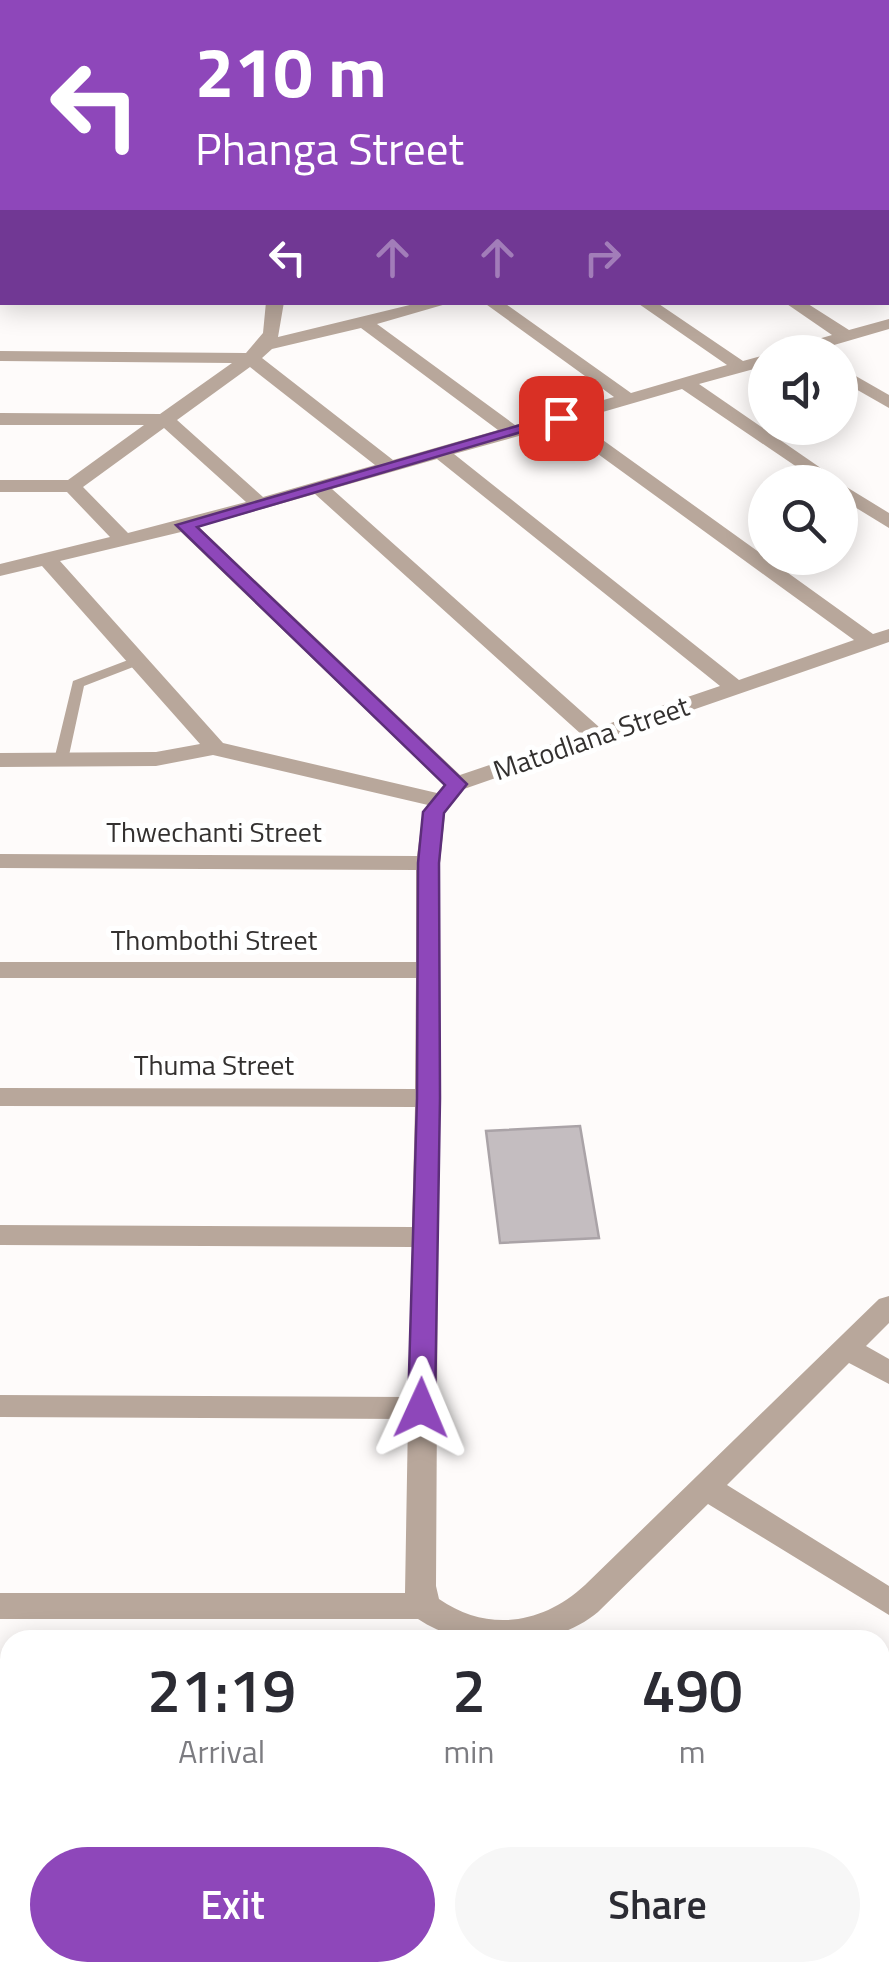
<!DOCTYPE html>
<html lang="en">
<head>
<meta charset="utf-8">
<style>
  body { margin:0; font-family:"Titillium Web",sans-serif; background:#f7f7f7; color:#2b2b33; height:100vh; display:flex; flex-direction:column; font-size:38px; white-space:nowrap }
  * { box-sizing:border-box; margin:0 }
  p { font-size:32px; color:#7c7c81 }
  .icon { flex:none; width:55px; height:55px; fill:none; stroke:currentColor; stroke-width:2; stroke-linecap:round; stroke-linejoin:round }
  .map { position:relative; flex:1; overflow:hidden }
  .side { position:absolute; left:0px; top:1630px; width:890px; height:352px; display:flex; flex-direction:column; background:#fff; border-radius:30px 30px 0 0; box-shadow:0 5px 25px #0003 }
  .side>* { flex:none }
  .guide { position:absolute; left:0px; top:0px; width:890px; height:305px; box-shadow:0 5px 25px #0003; background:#8e47ba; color:#fff; overflow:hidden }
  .fabs { position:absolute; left:748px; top:335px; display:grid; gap:20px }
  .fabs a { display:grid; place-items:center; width:110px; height:110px; border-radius:50%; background:#fff; box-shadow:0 5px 25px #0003; font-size:50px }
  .pin { position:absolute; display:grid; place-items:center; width:85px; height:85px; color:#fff; margin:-42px; border-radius:20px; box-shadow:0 5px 15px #0006 }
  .me { position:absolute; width:110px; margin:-55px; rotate:1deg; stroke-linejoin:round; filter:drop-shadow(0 0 8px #0008) }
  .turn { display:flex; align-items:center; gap:35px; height:210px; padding:0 30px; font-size:45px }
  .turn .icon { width:130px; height:130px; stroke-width:2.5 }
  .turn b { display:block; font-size:70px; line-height:85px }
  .lanes { display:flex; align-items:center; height:95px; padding:0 30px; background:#0003; justify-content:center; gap:50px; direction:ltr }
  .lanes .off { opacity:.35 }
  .eta { display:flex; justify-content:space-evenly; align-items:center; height:170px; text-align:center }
  .eta b { font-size:60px; font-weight:600; line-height:70px }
  .cta { display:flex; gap:20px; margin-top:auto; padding:20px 30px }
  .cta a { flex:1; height:115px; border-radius:60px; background:#8e47ba; color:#fff; font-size:40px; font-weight:600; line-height:115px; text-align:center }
  .cta a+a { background:#f7f7f7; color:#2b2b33 }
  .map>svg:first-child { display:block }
  .building { fill:#c4bdc0; stroke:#aaa3a7; stroke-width:2.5 }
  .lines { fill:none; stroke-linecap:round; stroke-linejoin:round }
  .service { fill:#b8a79b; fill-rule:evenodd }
  .minor { fill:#b8a79b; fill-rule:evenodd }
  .tertiary { fill:#b8a79b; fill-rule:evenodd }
  .route { fill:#8e47ba; stroke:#5c2e79; stroke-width:2.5 }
  .labels { text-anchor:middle; stroke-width:10; stroke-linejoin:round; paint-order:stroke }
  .street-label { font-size:28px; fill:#33302f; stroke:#fff }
</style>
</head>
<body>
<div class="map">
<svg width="889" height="1981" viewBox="0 0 889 1981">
  <rect width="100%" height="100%" fill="#fefbfa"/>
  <path class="building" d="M580,1126L599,1238L500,1243L486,1131Z"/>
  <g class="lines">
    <path class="service" d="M889,69V75L888,76V70Z
      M136,657L142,661L141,664L84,686L68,760L61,764L56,763L54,760L73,681Z"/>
    <path class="minor" d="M28,0H56L58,2H30Z
      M159,0H195L197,2H161Z
      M724,0H760L762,2H726Z
      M0,38H2V46H0Z
      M0,77H2V85H0Z
      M888,101H889V110H888Z
      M0,117L2,118V126L0,127Z
      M0,163H2V173H0Z
      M888,183L889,184V194L888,193Z
      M0,210H2V220H0Z
      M888,265H889V276H888Z
      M0,294L2,302L8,303L0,304Z
      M266,302H284L278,337L422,302H453L377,324L515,425L614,397L483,302H503L631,393L727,365L636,302H656L743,361L765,355V366L699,384L841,482H819L682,389L575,420L873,634L889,629V642L464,789L445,813L440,863L436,1586L439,1599C488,1633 543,1624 585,1585L879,1299L889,1296V1323L866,1346L889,1359V1384L849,1363L727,1485L889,1586V1615L708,1504L598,1612C553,1650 467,1653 418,1619H0V1593H405L408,1419L0,1417V1395L408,1397L412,1247L0,1245V1225L412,1227L415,1107L0,1106V1088L415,1089L416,978H0V962H416V870L0,868V854L417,856L423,812L428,805L213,755L156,766L0,767V753L156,752L200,744L42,566L0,576V564L110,537L67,492H0V480H68L144,425H0V413L160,414L232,363L0,361V351L246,353L263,333ZM361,328L498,430L393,460L262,358L272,349ZM250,367L375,465L263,497L177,420ZM558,425L854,640L739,680L454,454ZM164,428L246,502L128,533L83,487ZM437,459L720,686L599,727L332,489ZM315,494L581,734L460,775L199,527ZM181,532L444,785L437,793L223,743L60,561Z
      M784,302H805L849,330L889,319V329L810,352H785L787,348L832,335Z
      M840,367L889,395V408L840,380Z
      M840,483L889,513V528L840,498Z
      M0,1805H10V1835H0Z
      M880,1863L889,1867V1901L880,1897Z
      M38,1972H74L73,1981H37Z
      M575,1972H618L622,1981H579Z"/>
    <path class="tertiary" d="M2,226V244L0,245V227Z"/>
  </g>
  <path class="route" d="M555,415L569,418L197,527L467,784L444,813L439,863L440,1098L435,1408L431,1415H412L408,1408L417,1098L418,863L423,812L445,785L176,525Z"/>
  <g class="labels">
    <g class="street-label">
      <text transform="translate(591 738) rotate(-19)" y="10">Matodlana Street</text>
      <text x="214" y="842">Thwechanti Street</text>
      <text x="214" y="950">Thombothi Street</text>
      <text x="214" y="1075">Thuma Street</text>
    </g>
  </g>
</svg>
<div class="fabs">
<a><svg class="icon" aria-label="sound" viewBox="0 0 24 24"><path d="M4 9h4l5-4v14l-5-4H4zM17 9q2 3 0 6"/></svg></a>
<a><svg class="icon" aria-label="search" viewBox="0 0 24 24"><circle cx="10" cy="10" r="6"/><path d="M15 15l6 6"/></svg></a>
</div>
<div class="pin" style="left:561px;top:418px;background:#d93025"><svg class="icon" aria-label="arrive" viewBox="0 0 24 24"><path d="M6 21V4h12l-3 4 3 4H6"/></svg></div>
<svg class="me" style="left:421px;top:1408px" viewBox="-20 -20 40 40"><path d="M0-17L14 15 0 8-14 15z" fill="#8e47ba" stroke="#fff" stroke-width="4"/></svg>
<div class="guide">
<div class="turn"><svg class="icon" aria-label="left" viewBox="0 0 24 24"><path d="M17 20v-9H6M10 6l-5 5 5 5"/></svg><div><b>210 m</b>Phanga Street</div></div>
<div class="lanes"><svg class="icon" aria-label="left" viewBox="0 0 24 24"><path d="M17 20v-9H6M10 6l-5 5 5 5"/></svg><svg class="icon off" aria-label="ahead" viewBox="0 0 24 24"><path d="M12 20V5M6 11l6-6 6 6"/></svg><svg class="icon off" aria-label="ahead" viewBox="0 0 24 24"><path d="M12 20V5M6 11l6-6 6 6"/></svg><svg class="icon off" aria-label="right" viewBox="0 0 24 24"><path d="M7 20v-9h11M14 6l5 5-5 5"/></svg></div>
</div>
<section class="side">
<div class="eta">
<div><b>21:19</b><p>Arrival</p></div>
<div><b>2</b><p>min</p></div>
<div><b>490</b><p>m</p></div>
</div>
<div class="cta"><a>Exit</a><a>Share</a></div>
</section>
</div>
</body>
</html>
